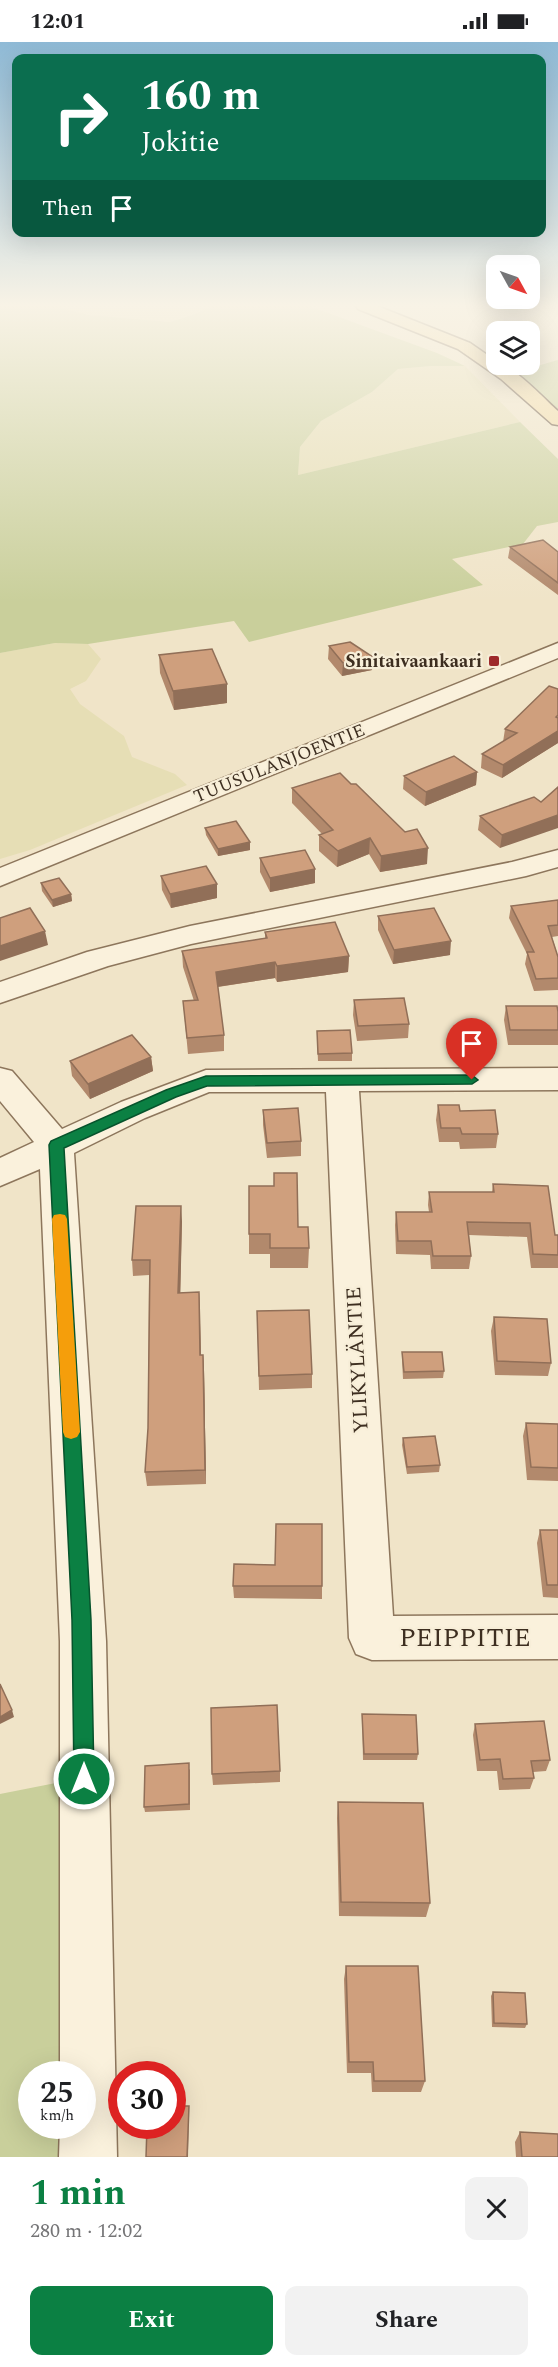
<!DOCTYPE html>
<html lang="en">
<head>
<meta charset="utf-8">
<style>
  body { margin:0; font-family:Spectral,serif; background:#f2f2f2; color:#202124; height:100vh; display:flex; flex-direction:column; font-size:22px; white-space:nowrap }
  * { box-sizing:border-box; margin:0 }
  p { font-size:20px; color:#757577 }
  .icon { flex:none; width:33px; height:33px; fill:none; stroke:currentColor; stroke-width:2; stroke-linecap:round; stroke-linejoin:round }
  .map { position:relative; height:2115px; overflow:hidden }
  .details { display:flex; flex-direction:column; background:#fff; flex:1 }
  .details>* { flex:none }
  .hud { position:absolute; left:12px; top:12px; width:534px; height:183px; border-radius:12px; box-shadow:0 6px 24px #0002; background:#0b6e4f; color:#fff; overflow:hidden }
  .needle { width:39px; rotate:130deg }
  .controls { position:absolute; left:486px; top:213px; display:grid; gap:12px }
  .controls a { display:grid; place-items:center; width:54px; height:54px; border-radius:12px; background:#fff; box-shadow:0 6px 24px #0002; font-size:30px }
  .speed { position:absolute; left:18px; top:2019px; display:flex; gap:12px; font-size:30px; font-weight:700; text-align:center }
  .speed>* { display:grid; place-content:center; width:78px; height:78px; border-radius:50%; background:#fff; box-shadow:0 6px 24px #0002; line-height:1 }
  .speed small { font-size:15px; font-weight:400 }
  .speed .limit { border:9px solid #d22; background:#fff; color:#111 }
  .pin { position:absolute; display:grid; place-items:center; width:51px; height:51px; color:#fff; margin:-62px -26px; border-radius:50% 50% 50% 0; rotate:-45deg; box-shadow:0 0 6px #0007 }
  .pin .icon { rotate:45deg }
  .me { position:absolute; width:66px; margin:-33px; rotate:0deg; stroke-linejoin:round; filter:drop-shadow(0 0 4px #0008) }
  .turn { display:flex; align-items:center; gap:21px; height:126px; padding:0 30px; font-size:27px }
  .turn .icon { width:78px; height:78px; stroke-width:2.5 }
  .turn b { display:block; font-size:42px; line-height:51px }
  .then { display:flex; align-items:center; height:57px; padding:0 30px; background:#0003; gap:12px; font-size:22px }
  .round { display:grid; place-items:center; flex:none; width:63px; height:63px; border-radius:12px; background:#f2f2f2 }
  .head { display:flex; align-items:center; justify-content:space-between; height:102px; padding:0 30px }
  h1 { font-size:36px; font-weight:700; line-height:45px; color:#0b8043 }
  .cta { display:flex; gap:12px; margin-top:auto; padding:12px 30px }
  .cta a { flex:1; height:69px; border-radius:12px; background:#0b8043; color:#fff; font-size:24px; font-weight:700; line-height:69px; text-align:center }
  .cta a+a { background:#f2f2f2; color:#202124 }
  .status { display:flex; justify-content:space-between; align-items:center; height:42px; padding:0 30px; background:#fff; direction:ltr }
  .status svg { height:16px; fill:currentColor }
  .map>svg:first-child { display:block }
  .farmland { fill:#e6deb5 }
  .green { fill:#c9cf9b }
  .lines { fill:none; stroke-linecap:round; stroke-linejoin:round }
  .minor-casing { stroke:#8d765c; stroke-width:3 }
  .major-casing { stroke:#5b4430; stroke-width:3 }
  .minor { fill:#faf1dc; fill-rule:evenodd }
  .major { fill:#f3d9a0; fill-rule:evenodd }
  .wall { fill:#b2896c }
  .shaded-wall { fill:#916f58 }
  .building { fill:#cf9f7d; stroke:#916f58; stroke-width:1.5 }
  .route { fill:#0b8043; stroke:#07532c; stroke-width:1.5 }
  .slow { fill:#f59e0b }
  .poi-dot { fill:#9e2a2b; stroke:#f7eed8; stroke-width:2 }
  .labels { text-anchor:middle; stroke-width:4.5; stroke-linejoin:round; paint-order:stroke }
  .far-poi-label { font-size:18px; font-weight:bold; fill:#3d2e20; stroke:#f7eed8; text-anchor:end }
  .far-street-label { font-size:18px; fill:#3d2e20; stroke:#f7eed8 }
  .street-label { font-size:21px; fill:#3d2e20; stroke:#f7eed8 }
  .near-street-label { font-size:26px; fill:#3d2e20; stroke:#f7eed8 }
</style>
</head>
<body>
<div class="status"><b>12:01</b><svg viewBox="0 0 49 12"><path d="M0 12V9h3v3zM5 12V6h3v6zM10 12V3h3v9zM15 12V0h3v12zM26 1h20v11H26zM47 4h2v5h-2z"/></svg></div>
<div class="map">
<svg width="558" height="2115" viewBox="0 0 558 2115">
  <rect width="100%" height="100%" fill="#f0e4c8"/>
  <path class="farmland" d="M63,264H211L212,265L170,280L89,273L59,266Z
    M431,324H465L520,380L298,433L300,405L321,379L372,350L398,327Z
    M55,601L88,602L101,617L86,639L70,647L80,662L124,694L132,715L175,732L187,743L30,808L0,817V611Z"/>
  <path class="green" d="M0,264H63L61,266L89,273L170,280L195,272L211,264H309L437,311L465,324H431L398,327L372,350L321,379L300,405L298,433L520,380L558,417V480L537,484L523,502L452,517L483,543L249,600L234,579L88,602L55,601L0,611Z
    M558,318V370L516,330Z
    M76,1737L72,2032H32V2084H71L70,2115H0V1752Z"/>
  <g class="lines">
    <g class="minor-casing">
      <path id="minor" d="M558,601V616L0,844V826Z
        M558,808V825L526,834L191,902L108,924L0,961V940L87,910L190,884L512,820Z
        M0,1026L12,1029L62,1087L121,1060L206,1028L558,1026V1048L359,1049L393,1574L558,1573V1617L372,1618L356,1612L349,1596L326,1050H209L145,1076L74,1111L106,1599L117,2115H59L60,2084H82V2032H60V1599L40,1127L0,1144V1116L34,1100L0,1059Z"/>
    </g>
    <g class="major-casing">
      <path id="major" d="M356,264H377L470,301L496,319V322C513,322 545,358 558,369V383L552,382L501,337L458,307L358,267Z"/>
    </g>
    <use href="#minor" class="minor"/>
    <use href="#major" class="major"/>
  </g>
  <path class="wall" d="M510,505L558,510V553L508,516Z
    M329,604L373,615L372,628L342,634L328,617Z
    M159,613L227,642V661L174,668L160,631Z
    M558,647V701L502,736L481,726L482,712L503,700L505,687Z
    M477,730L476,743L425,764L403,747L404,734Z
    M292,746L427,822L380,830L369,812L337,825L319,809V793L322,792L292,761Z
    M541,760L500,806L478,788L480,774Z
    M205,786L250,808L218,814L206,793Z
    M260,816L315,827V841L270,850L260,830Z
    M161,834L217,856L171,866L162,848Z
    M41,841L71,852L72,859L53,865L42,849Z
    M558,858V894L552,895L558,915V948L534,949L525,922L527,912L509,876L511,864Z
    M378,874L450,913L393,922L378,888Z
    M265,890L349,914L348,930L277,940L275,936L218,945L224,993V1009L188,1012L183,959H194L183,925L182,909L265,896Z
    M354,958L409,982L408,996L357,999L353,973Z
    M506,964L558,988V1003H508L504,978Z
    M317,996L352,1011V1019H318Z
    M151,1015L153,1029L90,1057L72,1034L70,1019Z
    M438,1063L460,1069L498,1092L496,1106L460,1107L459,1100H439L436,1078Z
    M263,1068L301,1099V1114L267,1116L263,1083Z
    M493,1142L555,1193H558V1226H531L527,1195L469,1193L471,1214L469,1227H431L430,1213L396,1212L395,1183L396,1170H429L428,1163L429,1150H492Z
    M182,1179L180,1251L199,1250L201,1313H203L204,1328L206,1442L147,1444L145,1430L148,1386L149,1233L133,1234L132,1218Z
    M298,1185L309,1206L308,1226H270V1212H249V1192Z
    M257,1269L312,1332V1346L259,1348Z
    M494,1275L551,1321L548,1334L495,1333L491,1289Z
    M402,1310L444,1329L443,1336L403,1337L402,1317Z
    M526,1381L558,1382V1439L527,1438L523,1394Z
    M403,1396L440,1423L439,1430L407,1432L402,1403Z
    M540,1488H558V1556L543,1555L537,1501Z
    M233,1544H322V1557L234,1556Z
    M362,1672L418,1712L417,1718H363Z
    M475,1682L550,1718L546,1729L533,1730L534,1736L530,1747L499,1748L497,1729H477L473,1693Z
    M190,1727V1768L145,1770L144,1765Z
    M280,1729V1740L213,1743L212,1732Z
    M338,1760L430,1861L426,1875L339,1874L337,1776Z
    M346,1924L425,2039L421,2050H372L371,2031H347L344,1937Z
    M493,1950L527,1982L525,1986L492,1985L491,1954Z
    M520,2090L558,2115H516L515,2100Z"/>
  <path class="shaded-wall" d="M373,615L372,628L342,634L343,621Z
    M227,642V661L174,668L173,649Z
    M558,689V701L502,736L503,723Z
    M477,730L476,743L425,764L426,750Z
    M558,773V786L500,806L502,793Z
    M370,796L369,812L337,825L338,809Z
    M250,800V808L218,814V807Z
    M428,806L427,822L380,830L381,814Z
    M315,827V841L270,850V836Z
    M217,842V856L171,866L170,852Z
    M71,852L72,859L53,865L52,858Z
    M45,889L48,903L0,919V904Z
    M451,899L450,913L393,922L394,908Z
    M349,914L348,930L277,940V924Z
    M275,920V936L216,945V930Z
    M151,1015L153,1029L90,1057L88,1042Z
    M181,1164L182,1179L180,1267L178,1251Z
    M199,1250L200,1266L201,1329L200,1313Z
    M203,1313L204,1328L206,1442L205,1428Z
    M12,1668L14,1675L0,1682V1675Z
    M189,2064V2067L188,2115H187Z"/>
  <path class="building" d="M543,498L558,510V541L510,505Z
    M350,600L373,615L343,621L329,604Z
    M212,607L227,642L173,649L159,613Z
    M549,644L558,647V673L556,675L558,676V689L503,723L482,712L517,691L505,687Z
    M454,714L477,730L426,750L404,734Z
    M340,731L351,742H356L405,790L417,787L428,806L381,814L370,796L338,809L319,793L333,788L292,746Z
    M558,745V773L502,793L480,774L534,755L541,760Z
    M236,779L250,800L218,807L205,786Z
    M305,808L315,827L270,836L260,816Z
    M206,824L217,842L170,852L161,834Z
    M59,836L71,852L52,858L41,841Z
    M558,858V883L548,884L558,915V936L536,937L527,910H534L511,864Z
    M30,866L45,889L0,904V876Z
    M434,866L451,899L394,908L378,874Z
    M335,880L349,914L277,924L275,920L216,930L224,993L187,996L183,959L198,958L182,909L267,896L265,890Z
    M404,956L409,982L358,984L354,958Z
    M506,964H557L558,970V988H510Z
    M350,988L352,1011L318,1012L317,989Z
    M132,993L151,1015L88,1042L70,1019Z
    M438,1063H459L460,1069L495,1068L498,1092H462L460,1086H441Z
    M298,1066L301,1099L267,1101L263,1068Z
    M274,1131H297L298,1185H308L309,1206H270V1192H249V1144H274Z
    M493,1142L548,1144L555,1193H558V1213L533,1212L530,1181L467,1180L471,1214H433L431,1199H398L396,1170H432L429,1150H494Z
    M136,1164H181L178,1251L199,1250L200,1313H203L205,1428L145,1430L148,1386L150,1218H132Z
    M309,1268L312,1332L259,1334L257,1269Z
    M494,1275L547,1277L551,1321L497,1319Z
    M402,1310H442L444,1329L404,1330Z
    M526,1381L558,1382V1426L531,1425Z
    M435,1394L440,1423L407,1425L403,1396Z
    M276,1482H322V1544H233L234,1522L275,1523Z
    M540,1488H558V1543H547Z
    M0,1642L12,1668L0,1675Z
    M277,1663L280,1729L212,1732L211,1666Z
    M362,1672L416,1673L418,1712H364Z
    M544,1679L550,1718L531,1719L534,1736L503,1737L500,1717L480,1718L475,1682Z
    M189,1721V1762L144,1765L145,1724Z
    M338,1760L423,1761L430,1861L341,1860Z
    M346,1924H418L425,2039H374L373,2020H349Z
    M493,1950L525,1951L527,1982L494,1981Z
    M172,2064H189L187,2115H146L147,2084H172Z
    M520,2090L558,2092V2115H522Z"/>
  <linearGradient id="sky" x2="0" y2="1"><stop stop-color="#8fbad6"/><stop offset="0.47" stop-color="#f8f3e6"/><stop offset="1" stop-color="#f8f3e6" stop-opacity="0"/></linearGradient>
  <rect width="558" height="560" fill="url(#sky)"/>
  <path class="route" d="M472,1033L478,1038L472,1042L207,1044L176,1055L64,1106L91,1578L94,1737L91,1744L84,1747L77,1744L74,1737L72,1578L49,1103L51,1099L166,1048L206,1034Z"/>
  <path class="slow" d="M60,1172L65,1173L67,1177L80,1390L77,1395L71,1397L65,1395L63,1390L52,1177L54,1173Z"/>
  <rect class="poi-dot" x="488" y="613" width="12" height="12" rx="3"/>
  <g class="labels">
    <g class="far-poi-label">
      <text x="482" y="625">Sinitaivaankaari</text>
    </g>
    <g class="far-street-label">
      <text transform="translate(279 721) rotate(-22)" y="6">TUUSULANJOENTIE</text>
    </g>
    <g class="street-label">
      <text transform="translate(357 1318) rotate(-93)" y="7">YLIKYLÄNTIE</text>
    </g>
    <g class="near-street-label">
      <text x="465" y="1604">PEIPPITIE</text>
    </g>
  </g>
</svg>
<div class="controls">
<a><svg class="needle" viewBox="-14 -14 28 28"><path d="M0-13l5 13h-10z" fill="#e53935"/><path d="M0 13l5-13h-10z" fill="#757577"/></svg></a>
<a><svg class="icon" aria-label="layers" viewBox="0 0 24 24"><path d="M12 4l9 5-9 5-9-5zM3 14l9 5 9-5"/></svg></a>
</div>
<div class="speed"><div>25<small>km/h</small></div><div class="limit">30</div></div>
<div class="pin" style="left:472px;top:1038px;background:#d93025"><svg class="icon" aria-label="arrive" viewBox="0 0 24 24"><path d="M6 21V4h12l-3 4 3 4H6"/></svg></div>
<svg class="me" style="left:84px;top:1737px" viewBox="-20 -20 40 40"><circle r="17" fill="#0b8043" stroke="#fff" stroke-width="3"/><path d="M0-11L8 9 0 5-8 9z" fill="#fff"/></svg>
<div class="hud">
<div class="turn"><svg class="icon" aria-label="right" viewBox="0 0 24 24"><path d="M7 20v-9h11M14 6l5 5-5 5"/></svg><div><b>160 m</b>Jokitie</div></div>
<div class="then">Then<svg class="icon" aria-label="arrive" viewBox="0 0 24 24"><path d="M6 21V4h12l-3 4 3 4H6"/></svg></div>
</div>
</div>
<section class="details">
<div class="head"><div><h1>1 min</h1><p>280 m · 12:02</p></div><a class="round"><svg class="icon" aria-label="close" viewBox="0 0 24 24"><path d="M6 6l12 12M18 6L6 18"/></svg></a></div>
<div class="cta"><a>Exit</a><a>Share</a></div>
</section>
</body>
</html>
